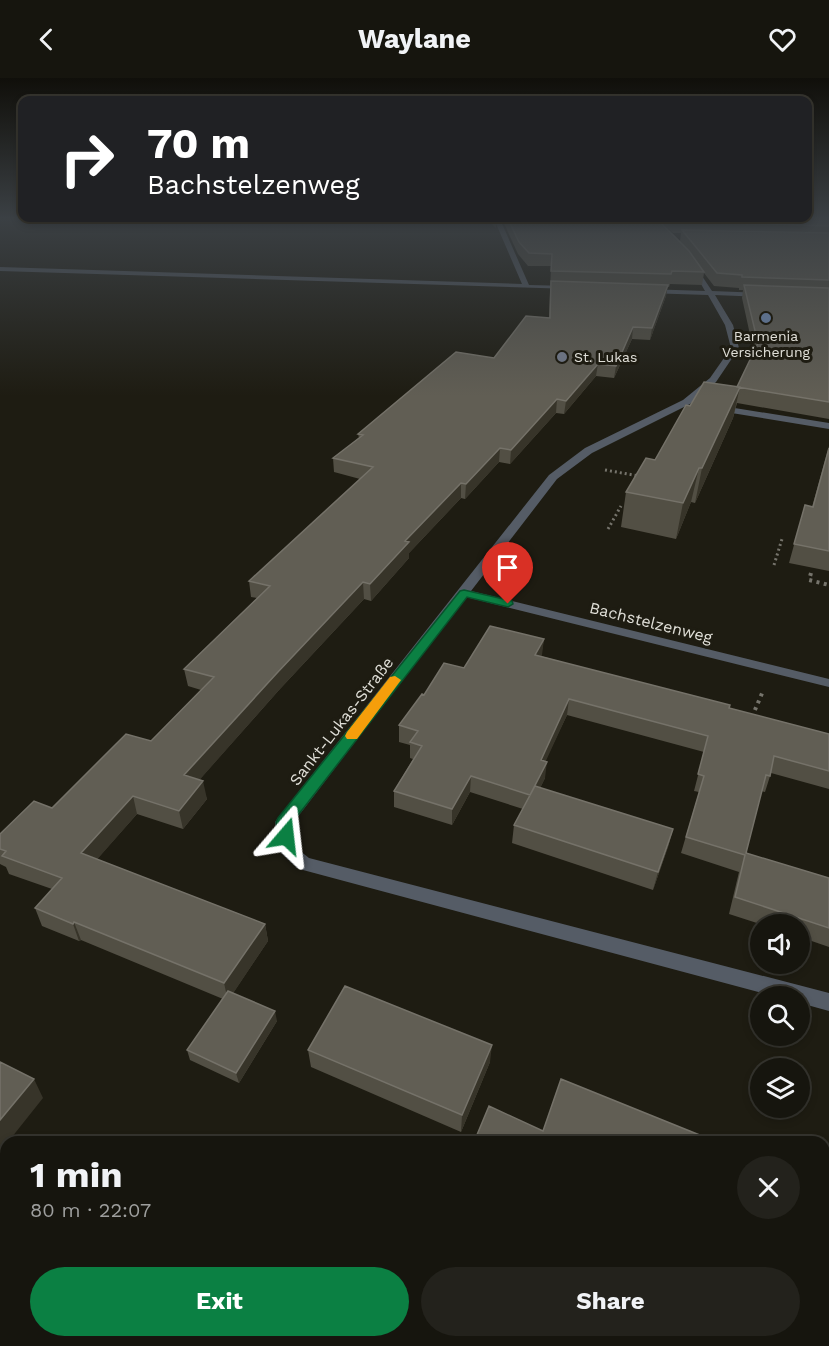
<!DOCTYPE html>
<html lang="en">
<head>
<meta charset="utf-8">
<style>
  body { margin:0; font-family:"Work Sans",sans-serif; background:#23221c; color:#f1f3f6; height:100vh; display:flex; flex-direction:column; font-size:22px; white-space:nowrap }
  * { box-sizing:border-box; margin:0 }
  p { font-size:20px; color:#9e9f9e }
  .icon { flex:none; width:33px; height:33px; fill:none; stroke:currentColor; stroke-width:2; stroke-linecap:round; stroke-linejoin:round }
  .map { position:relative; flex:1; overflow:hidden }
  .details { position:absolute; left:0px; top:1058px; width:830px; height:212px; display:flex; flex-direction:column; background:#16150e; border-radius:18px 18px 0 0; box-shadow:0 3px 9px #0003,0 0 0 2px #35342e }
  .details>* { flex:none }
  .guide { position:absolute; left:18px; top:18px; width:794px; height:126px; border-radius:12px; box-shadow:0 3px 9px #0003,0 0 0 2px #35342e; background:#202124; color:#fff; overflow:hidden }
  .controls { position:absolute; left:750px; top:836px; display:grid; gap:12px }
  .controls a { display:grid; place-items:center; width:60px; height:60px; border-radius:50%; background:#16150e; box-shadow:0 3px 9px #0003,0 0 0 2px #35342e; font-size:30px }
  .pin { position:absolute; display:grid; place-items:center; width:51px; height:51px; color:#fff; margin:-62px -26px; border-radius:50% 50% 50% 0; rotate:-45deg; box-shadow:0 0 6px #0007 }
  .pin .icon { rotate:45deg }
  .me { position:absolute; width:66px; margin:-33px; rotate:17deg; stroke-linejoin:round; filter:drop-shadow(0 0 4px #0008) }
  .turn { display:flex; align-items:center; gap:21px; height:126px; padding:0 30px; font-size:27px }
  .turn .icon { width:78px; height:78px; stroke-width:2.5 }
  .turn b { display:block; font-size:42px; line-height:51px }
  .round { display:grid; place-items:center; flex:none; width:63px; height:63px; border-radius:32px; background:#23221c }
  .summary { display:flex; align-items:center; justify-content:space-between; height:102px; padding:0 30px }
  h1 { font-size:36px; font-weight:700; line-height:45px }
  .cta { display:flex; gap:12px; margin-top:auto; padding:12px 30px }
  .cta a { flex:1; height:69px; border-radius:36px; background:#0b8043; color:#fff; font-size:24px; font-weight:700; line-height:69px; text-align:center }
  .cta a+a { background:#23221c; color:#f1f3f6 }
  header { display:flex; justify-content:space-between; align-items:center; height:78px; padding:0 30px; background:#16150e; font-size:27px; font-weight:700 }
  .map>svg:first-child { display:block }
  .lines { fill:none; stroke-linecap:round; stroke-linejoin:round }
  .path-far1 { stroke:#76746c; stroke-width:3; stroke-dasharray:2 3; stroke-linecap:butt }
  .path { stroke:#76746c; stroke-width:4; stroke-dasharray:3 4.5; stroke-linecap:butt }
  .street { fill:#555c66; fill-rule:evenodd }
  .wall { fill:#524f44; fill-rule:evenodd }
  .shaded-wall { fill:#373429 }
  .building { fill:#615e54; stroke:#757269; stroke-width:1.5 }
  .route { fill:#0b8043; stroke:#07532c; stroke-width:1.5 }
  .slow { fill:#f59e0b }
  .service-dot { fill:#5c6f8a; stroke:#1e1c12; stroke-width:2 }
  .worship-dot { fill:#6b7280; stroke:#1e1c12; stroke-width:2 }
  .labels { text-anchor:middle; stroke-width:6; stroke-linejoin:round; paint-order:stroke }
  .far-poi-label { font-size:14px; fill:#e0dfd8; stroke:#1e1c12 }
  .street-label { font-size:16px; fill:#e0dfd8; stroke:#1e1c12 }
</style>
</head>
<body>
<header><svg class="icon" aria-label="back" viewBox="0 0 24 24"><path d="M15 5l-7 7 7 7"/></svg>Waylane<svg class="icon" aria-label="heart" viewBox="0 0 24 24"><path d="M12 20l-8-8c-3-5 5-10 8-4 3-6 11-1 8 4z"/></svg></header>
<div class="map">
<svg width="829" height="1268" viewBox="0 0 829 1268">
  <rect width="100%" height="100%" fill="#1e1c12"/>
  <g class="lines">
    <path class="path-far1" d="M605,392L639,398
      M608,451L621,428
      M774,487L782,461"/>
    <path class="path" d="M811,495L809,502L829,507
      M752,639L763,613"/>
    <path class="street" d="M494,141H500L529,207L571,208L573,211L0,193V189L522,206Z
      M692,183L712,213L763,215L766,217L763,219L715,217L733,247L739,270L716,304L690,326L592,375L557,401L471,513L829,601V609L466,519L293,745L295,769L309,780L829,915V933L800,925V918H773L303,792L297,790L278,772L275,744L278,740L549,397L585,370L683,322L710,300L731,270L725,247L708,217L646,215L643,213L646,211L705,213L689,185Z
      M716,327L829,345V351L713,332L711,330Z"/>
  </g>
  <path class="wall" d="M465,141H496V150L490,144H465Z
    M502,141H829V341L737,325L733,340L695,425L691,424L676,461L621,449L626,414L655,382L690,328L737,309L754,275L742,220L743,212H739V210L714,208L704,195L702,207L670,206L669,209H667L666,218L650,262L632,261L614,300L596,298L564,336L556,335L510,386L499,384L465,421L461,420L409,475V480L371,523L364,521L279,612L199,702L207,721L183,751L137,736L97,781L265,846L268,863L233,915L277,943L239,1005L190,982L187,972L223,921L81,862L79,863L42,848L35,830L52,811L9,796L6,789L0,786V756L52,730L151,663L201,612L188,608L184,591L257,520L251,519L249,503L360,401L334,394L333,380L359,360L358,356L494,280L549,240L551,188H528L518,176ZM657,141L673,155H681L680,163Z
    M829,368V493L789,485L805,427L812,429Z
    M544,561L541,578L729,630L829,656V711L771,695L765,714L761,713L746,775L829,800V869L800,859V846H760L729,836L739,794L681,775L699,714L694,713L704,674L567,637L545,683V700L540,710L673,751L668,769L653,812L512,765L514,747L523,731L470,714L452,747L394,729V713L413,681L410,680V667L399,664V647L424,617L464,590Z
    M308,972L490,984L461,1054L311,989Z
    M713,1263H824L829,1268H717L713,1266Z"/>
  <path class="shaded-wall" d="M668,207L666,218L650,262L652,250Z
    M633,249L632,261L614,300L616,288Z
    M598,286L596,298L564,336L566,323Z
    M740,309L733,340L695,425L702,390Z
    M557,321L556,335L510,386L511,372Z
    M500,370L499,384L465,421L466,406Z
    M699,390L691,424L676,461L683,425Z
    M461,405V420L409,475V480L371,523L370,506L405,463Z
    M363,504L364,521L279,612L188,715L184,697L277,595Z
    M544,561L542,577L534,592L535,577Z
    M569,621L567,637L539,698L541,682Z
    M547,684L545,700L529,733L530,717Z
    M471,698L470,714L452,747V731Z
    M203,703L207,721L183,751L179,733Z
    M133,718L137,736L87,793L81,775Z
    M673,751L668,769L653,812L658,794Z
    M74,844L81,862L79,863L73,846Z
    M265,846L268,863L228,923L224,905Z
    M275,933L277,943L239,1005L236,995Z
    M492,967L490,984L461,1054L462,1037Z
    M34,1001L43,1020L8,1064H6V1066L0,1073V1042Z
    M68,1263H79L76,1268H65Z
    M210,1263H218L215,1268H208Z
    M392,1263H396L394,1268H390Z"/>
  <path class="building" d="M508,141H657L689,173L704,194L672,193L671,196L551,193L552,176L529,175L519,164Z
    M672,141H829V148L675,143Z
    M682,152L829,155V202L742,199V197L717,195Z
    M551,203L668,207L652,250L633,249L616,288L598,286L566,323L557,321L511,372L500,370L466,406L461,405L405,463L409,464L370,506L363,504L277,595L184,697L203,703L179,733L133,718L81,775L265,846L224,905L74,844L73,846L35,830L62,800L2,778L6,773L0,771V756L34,723L52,730L126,656L151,663L214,599L184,591L270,508L249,503L373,389L333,380L363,357L358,356L456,274L494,280L526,238L550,240Z
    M744,207L829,210V324L737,309L758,265Z
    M704,304L740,309L702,390H699L683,425L626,414L646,380L655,382L686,327L690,328Z
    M829,370V473L794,466L805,427L813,429Z
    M490,548L544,561L535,577L730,627L729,630L829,656V693L774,678L770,698L766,697L746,775L829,800V850L735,819L745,777L686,759L704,698L698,696L708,658L569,621L541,682L547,684L530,717L471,698L452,731L394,713L422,668L410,664L418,653L399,647L422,616L424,617L444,585L464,590Z
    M535,708L673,751L658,794L514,747Z
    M345,908L492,967L462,1037L308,972Z
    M228,913L275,933L236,995L187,972Z
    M0,984L34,1001L0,1042Z
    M561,1001L717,1064H474L489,1028L543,1053Z
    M824,1169L829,1171V1268H747L737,1263H824Z
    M6,1262V1263H68L65,1268H8L4,1265Z
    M147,1263H210L208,1268H144Z
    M328,1263H392L390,1268H326Z"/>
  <linearGradient id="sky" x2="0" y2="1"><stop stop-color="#100f0a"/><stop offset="0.44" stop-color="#3b4044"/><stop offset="1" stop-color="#3b4044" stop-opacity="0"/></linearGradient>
  <rect width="829" height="318" fill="url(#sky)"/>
  <path class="route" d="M464,512L512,523L513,526L508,529L467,519L292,745L294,758L291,762H280L276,744L278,740L460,513Z"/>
  <path class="slow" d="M395,598L401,602L357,661H347L345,658L347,654L390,599Z"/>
  <circle class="service-dot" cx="766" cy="240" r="6"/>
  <circle class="worship-dot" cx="562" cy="279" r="6"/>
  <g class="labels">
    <g class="far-poi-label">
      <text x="766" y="263">Barmenia<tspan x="766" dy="16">Versicherung</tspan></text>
      <text x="574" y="284" text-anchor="start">St. Lukas</text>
    </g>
    <g class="street-label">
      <text transform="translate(651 544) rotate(14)" y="6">Bachstelzenweg</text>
      <text transform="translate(341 643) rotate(-52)" y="6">Sankt-Lukas-Straße</text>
    </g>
  </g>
</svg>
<div class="controls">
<a><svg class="icon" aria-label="sound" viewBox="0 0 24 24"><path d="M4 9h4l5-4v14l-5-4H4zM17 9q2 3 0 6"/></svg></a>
<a><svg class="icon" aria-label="search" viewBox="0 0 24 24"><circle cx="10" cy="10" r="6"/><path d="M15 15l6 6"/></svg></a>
<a><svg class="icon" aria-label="layers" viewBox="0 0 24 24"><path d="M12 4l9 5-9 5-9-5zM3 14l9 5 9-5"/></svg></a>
</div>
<div class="pin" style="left:508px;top:526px;background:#d93025"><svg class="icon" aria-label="arrive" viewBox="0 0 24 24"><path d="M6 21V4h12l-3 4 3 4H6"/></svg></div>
<svg class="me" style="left:286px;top:758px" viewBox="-20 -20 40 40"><path d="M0-17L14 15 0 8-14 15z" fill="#0b8043" stroke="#fff" stroke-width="4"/></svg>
<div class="guide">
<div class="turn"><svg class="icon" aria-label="right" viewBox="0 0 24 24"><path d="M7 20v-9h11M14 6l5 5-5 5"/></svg><div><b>70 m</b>Bachstelzenweg</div></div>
</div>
<section class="details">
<div class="summary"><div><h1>1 min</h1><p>80 m · 22:07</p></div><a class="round"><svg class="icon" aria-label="close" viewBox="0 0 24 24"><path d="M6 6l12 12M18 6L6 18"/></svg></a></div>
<div class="cta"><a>Exit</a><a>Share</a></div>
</section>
</div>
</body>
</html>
